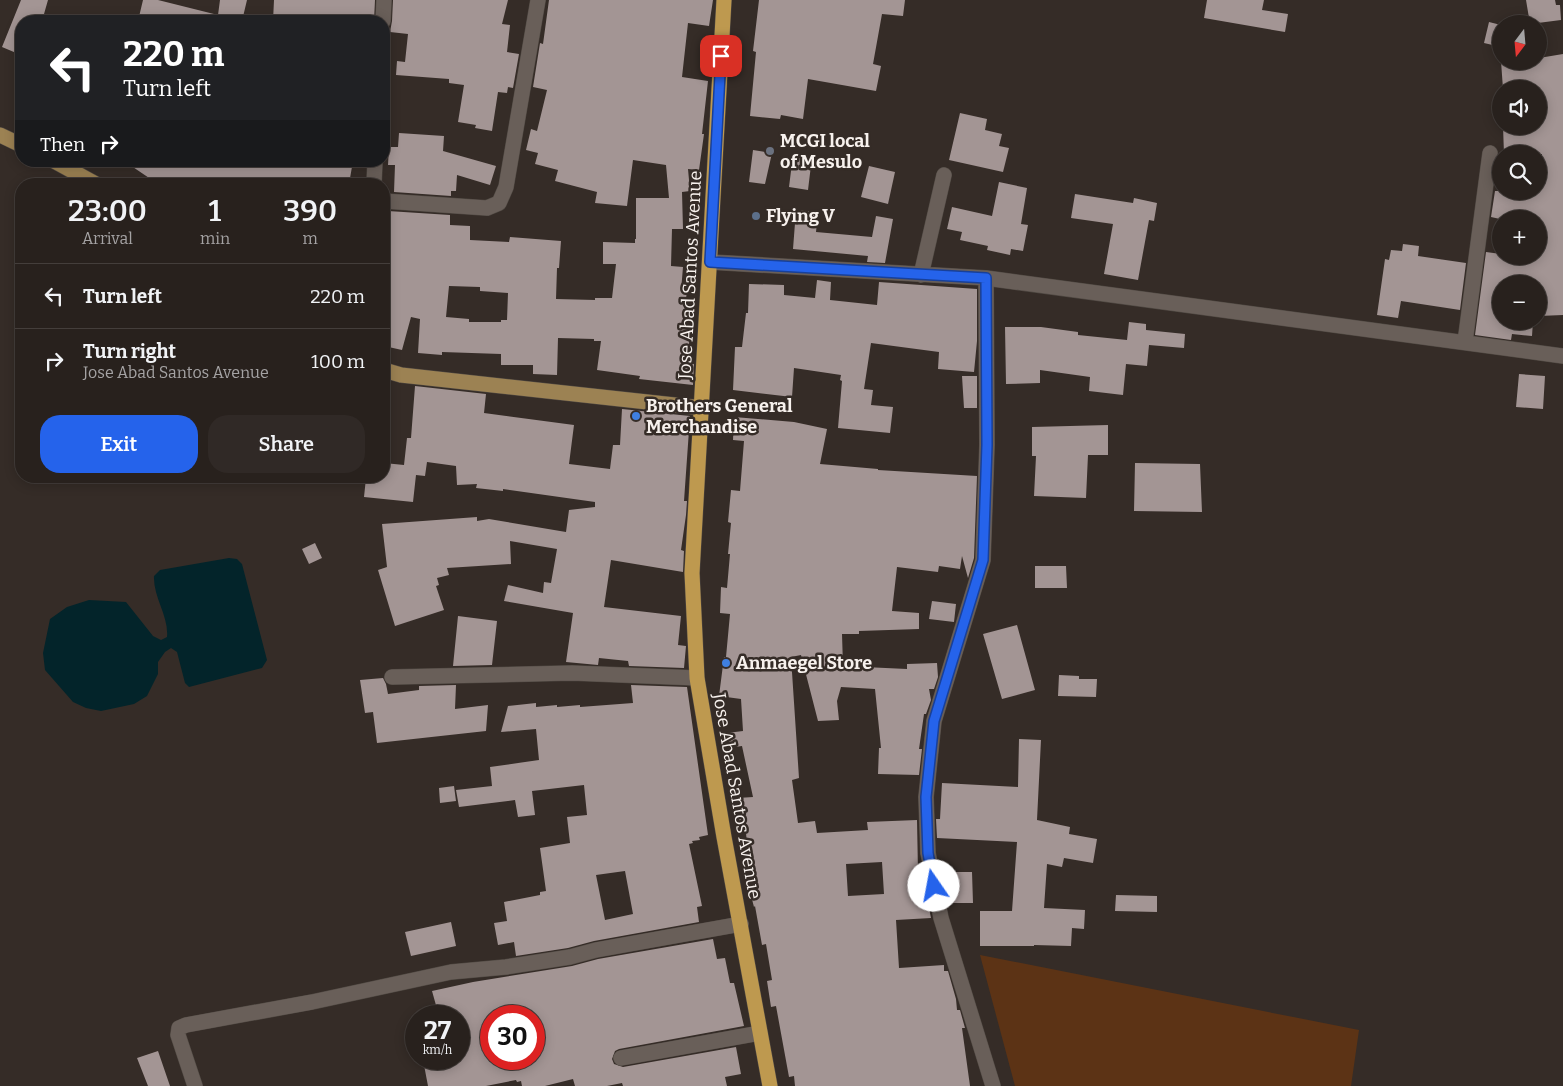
<!DOCTYPE html>
<html lang="en">
<head>
<meta charset="utf-8">
<style>
  body { margin:0; font-family:Bitter,serif; background:#302926; color:#f1f3f6; height:100vh; display:flex; flex-direction:column; font-size:19px; white-space:nowrap }
  * { box-sizing:border-box; margin:0 }
  p { font-size:16px; color:#a5a3a4 }
  .icon { flex:none; width:28px; height:28px; fill:none; stroke:currentColor; stroke-width:2; stroke-linecap:round; stroke-linejoin:round }
  .map { position:relative; flex:1; overflow:hidden }
  .panel { position:absolute; left:15px; top:178px; width:375px; height:305px; display:flex; flex-direction:column; background:#28211d; border-radius:20px; box-shadow:0 2px 12px #0003,0 0 0 1px #443e3b }
  .panel>* { flex:none }
  .guide { position:absolute; left:15px; top:15px; width:375px; height:152px; border-radius:20px; box-shadow:0 2px 12px #0003,0 0 0 1px #443e3b; background:#202124; color:#fff; overflow:hidden }
  .needle { width:32px; rotate:196deg }
  .buttons { position:absolute; left:1492px; top:15px; display:grid; gap:10px }
  .buttons a { display:grid; place-items:center; width:55px; height:55px; border-radius:50%; background:#28211d; box-shadow:0 2px 12px #0003,0 0 0 1px #443e3b; font-size:25px }
  .speed { position:absolute; left:405px; top:1005px; display:flex; gap:10px; font-size:25px; font-weight:700; text-align:center }
  .speed>* { display:grid; place-content:center; width:65px; height:65px; border-radius:50%; background:#28211d; box-shadow:0 2px 12px #0003,0 0 0 1px #443e3b; line-height:1 }
  .speed small { font-size:12px; font-weight:400 }
  .speed .limit { border:8px solid #d22; background:#fff; color:#111 }
  .pin { position:absolute; display:grid; place-items:center; width:42px; height:42px; color:#fff; margin:-21px; border-radius:10px; box-shadow:0 2px 8px #0006 }
  .me { position:absolute; width:55px; margin:-28px; rotate:348deg; stroke-linejoin:round; filter:drop-shadow(0 0 4px #0008) }
  .turn { display:flex; align-items:center; gap:18px; height:105px; padding:0 25px; font-size:22px }
  .turn .icon { width:65px; height:65px; stroke-width:2.5 }
  .turn b { display:block; font-size:35px; line-height:42px }
  .then { display:flex; align-items:center; height:48px; padding:0 25px; background:#0003; gap:10px; font-size:19px }
  .eta { display:flex; justify-content:space-evenly; align-items:center; height:85px; text-align:center }
  .eta b { font-size:30px; font-weight:600; line-height:35px }
  .action { display:flex; gap:10px; margin-top:auto; padding:10px 25px }
  .action a { flex:1; height:58px; border-radius:20px; background:#2563eb; color:#fff; font-size:20px; font-weight:600; line-height:58px; text-align:center }
  .action a+a { background:#302926; color:#f1f3f6 }
  ul { padding:0; list-style:none }
  li { display:flex; align-items:center; gap:15px; height:65px; padding:0 25px; border-top:1px solid #443e3b }
  li div { flex:1 }
  li b { display:block; font-size:19px }
  li em { font-style:normal }
  .map>svg:first-child { display:block }
  .green { fill:#5c3315 }
  .water { fill:#03242a }
  .building { fill:#a39594; fill-rule:evenodd }
  .lines { fill:none; stroke-linecap:round; stroke-linejoin:round }
  .minor-casing { stroke:#514a44; stroke-width:16 }
  .major-casing { stroke:#514a44; stroke-width:16 }
  .highway-casing { stroke:#514a44; stroke-width:16 }
  .minor { stroke:#695f59; stroke-width:15 }
  .major { stroke:#9c8253; stroke-width:15 }
  .highway { stroke:#be994f; stroke-width:15 }
  .route-casing { stroke:#184099; stroke-width:12 }
  .route { stroke:#2563eb; stroke-width:9 }
  .worship-dot { fill:#6b7280; stroke:#352c27; stroke-width:2 }
  .service-dot { fill:#5c6f8a; stroke:#352c27; stroke-width:2 }
  .shop-dot { fill:#3f7fe0; stroke:#352c27; stroke-width:2 }
  .labels { text-anchor:middle; stroke-width:5; stroke-linejoin:round; paint-order:stroke }
  .poi-label { font-size:18px; font-weight:bold; fill:#f7f1ed; stroke:#352c27; text-anchor:start }
  .street-label { font-size:18px; fill:#f7f1ed; stroke:#352c27 }
</style>
</head>
<body>
<div class="map">
<svg width="1563" height="1086" viewBox="0 0 1563 1086">
  <rect width="100%" height="100%" fill="#352c27"/>
  <path class="green" d="M980,955L1359,1030L1351,1086H1015Z"/>
  <path class="water" d="M229,558L237,559L242,564L267,660L262,668L189,687L185,683L177,652L171,648L165,652L158,662V674L147,696L134,704L101,711L86,708L73,702L45,670L43,653L50,619L67,607L89,600L126,602L153,636L161,640L167,637C169,616 153,597 154,576L160,570Z"/>
  <path class="building" d="M21,0H48L42,21H21V55L2,47Z
    M143,0H158L218,15L220,0H247L242,21H138Z
    M274,0H375L374,21H273Z
    M393,0H508L502,24L510,25L507,52L519,54L513,88L508,87L507,93L498,92L492,131L475,128L476,125L458,122L464,85L449,83V79L396,75L397,61L405,62L408,34L390,32L392,21Z
    M549,0H713L709,26L688,23L682,77L708,81L702,134H704L699,170L688,169L690,191L682,192L683,229H672L671,266L683,267L681,291H687L685,306L693,307L687,363L694,364L693,385L639,379L640,376L597,370L601,341H594V339L558,338L557,375L533,374V365H501V354L442,352V355L418,353L420,319L411,317L402,350L384,346V296L389,297L391,260H386L388,211L450,215V225L470,226V240L509,242L510,237L561,241L559,268H557L556,299L595,300V298H612L616,264H603V242L635,243V239H636V198H669L666,165L633,160L627,206L595,203L597,192L555,181L558,170L535,164L538,153L526,150L531,129L537,131L547,90L533,87L540,43L543,44ZM449,286L480,287V291L508,293L507,320H501V322H469V319L446,317Z
    M759,0H905L903,16L882,14L873,64L881,66L876,91L808,79L803,119L781,115L780,119L750,116L756,52L753,51Z
    M1207,0H1264L1262,10L1288,14L1285,32L1204,18Z
    M1526,0H1555L1556,5H1560L1561,20L1530,24Z
    M1489,22L1501,25V47L1484,43Z
    M1563,54V315L1539,316V284H1501V321H1533L1532,336L1512,334L1511,340L1475,335L1486,252L1501,254V256H1539V219H1500L1491,217L1495,191H1539V186H1542V154H1504L1503,126H1539V89H1503L1501,61H1539V58Z
    M960,113L987,119L985,130L1002,134L999,146L1009,148L1003,172L949,160Z
    M399,133L444,136L443,151L496,166L490,185L457,175L456,191H451V196L394,192L395,165H388L389,147H398Z
    M753,150L772,153L765,184L749,182Z
    M793,155L812,157L808,190L789,187Z
    M124,161H300L317,163V161H353L349,184H158Z
    M869,166L895,172L888,204L861,197Z
    M999,182L1027,188L1021,224L1028,225L1023,251L1011,249L1010,255L987,250L988,246L960,240L962,232L947,229L952,207L992,216Z
    M1075,194L1133,203L1134,198L1157,203L1154,221L1149,220L1138,280L1104,274L1113,224L1071,218Z
    M796,210L818,212L816,232L872,237L876,216L893,219L885,263L867,262L868,256L793,249Z
    M1403,244L1419,246L1418,256L1466,263L1460,310L1401,301L1398,318L1377,315L1385,259L1389,260L1391,250L1402,251Z
    M817,280L831,282L830,300L877,305L879,282L977,289V341L974,372L938,369L939,352L871,343L864,389L873,390L871,405L893,407L890,433L838,428L842,381L840,380L841,375L794,368L792,397L733,390L735,347H742L746,313H748L749,284L784,285V295L815,298Z
    M1129,322L1146,324V330L1185,334L1184,348L1149,345L1147,366L1126,364L1123,395L1089,391L1090,377L1040,370V383L1006,384L1005,327H1041L1078,332V335L1127,340Z
    M1519,374L1545,376L1543,409L1516,407Z
    M962,376H977V408H964Z
    M415,386L486,394L484,413L574,425L569,464L610,469L613,445H620L622,409L690,416L684,501H687L686,515L681,550L684,551L683,572L611,560L604,607L681,616L678,645L686,646L684,668L629,666L628,661L599,658L598,665L566,662L573,613L504,601L508,585L543,593L544,582L551,583L557,549L510,541L511,564L447,568L449,575L437,578L439,585L436,586L444,610L395,626L378,570L387,567L382,524L477,517V521L489,519L566,532L569,510L595,507V502L503,489V491L476,488L477,484L457,485L456,466L427,462L425,476L416,475L413,502L364,497L366,478L371,479L372,476H384V463L404,465L407,438H411Z
    M734,417L794,422L827,429L820,464L878,469V470L977,476L974,558L968,578L962,556L960,569L939,566L938,572L897,567L892,611L919,613V629L859,631V634H842L843,666L907,669V664L937,663L938,677L934,689H929L931,700L926,714H924L919,749H922L919,775L878,774L879,748H881L875,689L841,687L837,701L839,720L818,721L801,655L791,657L799,778L792,780L798,823L815,821L817,833L868,830L867,822L917,820L918,872H922L931,918L896,920L899,968L944,965V971H948L956,999L957,1010H960L965,1028H962L970,1086H795L794,1076L789,1077L776,1006L771,1007L767,981L772,980L766,944L762,945L755,906L754,907L748,884L750,883L745,820L739,821L738,798L753,797L742,746L728,748L727,733L743,731L741,699L719,696L724,657H726L730,614L720,613L721,587L727,588L730,554H728L731,523L728,522L731,490L740,491L744,441L733,440ZM882,862L884,894L848,896L846,864Z
    M1108,425V455H1088L1086,498L1034,496L1036,456H1032V427Z
    M1135,463L1200,464L1202,512L1134,511Z
    M315,543L322,558L309,564L302,549Z
    M1035,566H1066L1067,588H1035Z
    M932,601L956,604L954,622L929,619Z
    M458,616L497,621L492,665L453,666Z
    M1017,625L1035,690L1002,699L983,634Z
    M1059,675L1079,676V679H1097L1096,697L1058,696Z
    M383,678L386,684L388,694L419,690V686L456,685L455,709L488,705L486,731L377,743L373,712L365,713L360,680Z
    M631,685L687,687L708,835L699,837L700,840L692,841L693,843L689,844L702,906L697,907L699,922L594,941L568,948L516,956L514,942L498,945L494,923L507,921L504,902L540,895V892L546,891L540,848L570,843L567,817L587,815L584,785L532,791L535,815L518,817L515,800L459,807L456,790L492,786L490,767L539,760L536,729L501,732L508,706L536,703V707L557,705V707L580,705V707L633,703ZM625,871L633,914L605,920L596,875Z
    M1019,739L1041,740L1037,820L1070,827L1069,834L1097,839L1093,863L1064,858L1062,867L1047,864L1044,908L1085,910L1084,929L1072,928L1071,946L1034,945V946H980V911H1012L1017,842L937,838L936,819H940L942,783L1018,787Z
    M454,786L456,801L440,803L439,788Z
    M941,872H972L973,903H948Z
    M1116,895L1157,896V912L1115,911Z
    M451,922L456,946L411,956L405,932Z
    M713,939L717,959L725,958L730,983H734L744,1026L619,1049L615,1051L612,1059L614,1064L623,1067L736,1047L741,1074L725,1077L727,1086H623L622,1083L607,1086H575L573,1079L545,1086H522L521,1081L517,1082L516,1080L486,1086H428L424,1065L444,1062V1059H459V1016H439L432,991L473,982L572,966L598,959ZM491,1016H534V1059H491Z
    M158,1051L170,1086H148L137,1058Z"/>
  <g class="lines">
    <g class="minor-casing">
      <path id="minor" d="M383,21L384,0
        M374,184L375,161
        M384,201L487,208L499,203L506,187L538,0
        M710,262L986,278L1563,356
        M921,275L944,175
        M986,278L987,445L983,560L934,721L926,797L928,853L941,918L993,1086
        M1465,342L1490,153
        M392,677L572,673L697,678
        M621,1058L760,1033
        M195,1086L178,1035L179,1028L186,1025L312,1002L451,972L506,967L570,957L596,950L741,924"/>
    </g>
    <g class="major-casing">
      <path id="major" d="M0,135L21,145
        M54,161L96,184
        M384,370L401,375L702,408"/>
    </g>
    <g class="highway-casing">
      <path id="highway" d="M724,0L692,573L697,678L724,837L770,1086"/>
    </g>
    <use href="#minor" class="minor"/>
    <use href="#major" class="major"/>
    <use href="#highway" class="highway"/>
  </g>
  <g class="lines">
    <g class="route-casing">
      <path id="route" d="M721,56L710,262L986,278L987,445L983,560L934,721L926,797L928,853L934,886"/>
    </g>
    <use href="#route" class="route"/>
  </g>
  <circle class="worship-dot" cx="770" cy="151" r="5"/>
  <circle class="service-dot" cx="756" cy="216" r="5"/>
  <g class="shop-dot">
    <circle cx="636" cy="416" r="5"/>
    <circle cx="726" cy="663" r="5"/>
  </g>
  <g class="labels">
    <g class="poi-label">
      <text x="780" y="147">MCGI local<tspan x="780" dy="21">of Mesulo</tspan></text>
      <text x="766" y="222">Flying V</text>
      <text x="646" y="412">Brothers General<tspan x="646" dy="21">Merchandise</tspan></text>
      <text x="736" y="669">Anmaegel Store</text>
    </g>
    <g class="street-label">
      <text transform="translate(690 275) rotate(-87)" y="6">Jose Abad Santos Avenue</text>
      <text transform="translate(737 796) rotate(80)" y="6">Jose Abad Santos Avenue</text>
    </g>
  </g>
</svg>
<div class="buttons">
<a><svg class="needle" viewBox="-14 -14 28 28"><path d="M0-13l5 13h-10z" fill="#e53935"/><path d="M0 13l5-13h-10z" fill="#a5a3a4"/></svg></a>
<a><svg class="icon" aria-label="sound" viewBox="0 0 24 24"><path d="M4 9h4l5-4v14l-5-4H4zM17 9q2 3 0 6"/></svg></a>
<a><svg class="icon" aria-label="search" viewBox="0 0 24 24"><circle cx="10" cy="10" r="6"/><path d="M15 15l6 6"/></svg></a>
<a>+</a>
<a>−</a>
</div>
<div class="speed"><div>27<small>km/h</small></div><div class="limit">30</div></div>
<div class="pin" style="left:721px;top:56px;background:#d93025"><svg class="icon" aria-label="arrive" viewBox="0 0 24 24"><path d="M6 21V4h12l-3 4 3 4H6"/></svg></div>
<svg class="me" style="left:934px;top:886px" viewBox="-20 -20 40 40"><circle r="19" fill="#fff"/><path d="M0-13L10 11 0 6-10 11z" fill="#2563eb"/></svg>
<div class="guide">
<div class="turn"><svg class="icon" aria-label="left" viewBox="0 0 24 24"><path d="M17 20v-9H6M10 6l-5 5 5 5"/></svg><div><b>220 m</b>Turn left</div></div>
<div class="then">Then<svg class="icon" aria-label="right" viewBox="0 0 24 24"><path d="M7 20v-9h11M14 6l5 5-5 5"/></svg></div>
</div>
<section class="panel">
<div class="eta">
<div><b>23:00</b><p>Arrival</p></div>
<div><b>1</b><p>min</p></div>
<div><b>390</b><p>m</p></div>
</div>
<ul>
<li><svg class="icon" aria-label="left" viewBox="0 0 24 24"><path d="M17 20v-9H6M10 6l-5 5 5 5"/></svg><div><b>Turn left</b></div><em>220 m</em></li>
<li><svg class="icon" aria-label="right" viewBox="0 0 24 24"><path d="M7 20v-9h11M14 6l5 5-5 5"/></svg><div><b>Turn right</b><p>Jose Abad Santos Avenue</p></div><em>100 m</em></li>
</ul>
<div class="action"><a>Exit</a><a>Share</a></div>
</section>
</div>
</body>
</html>
